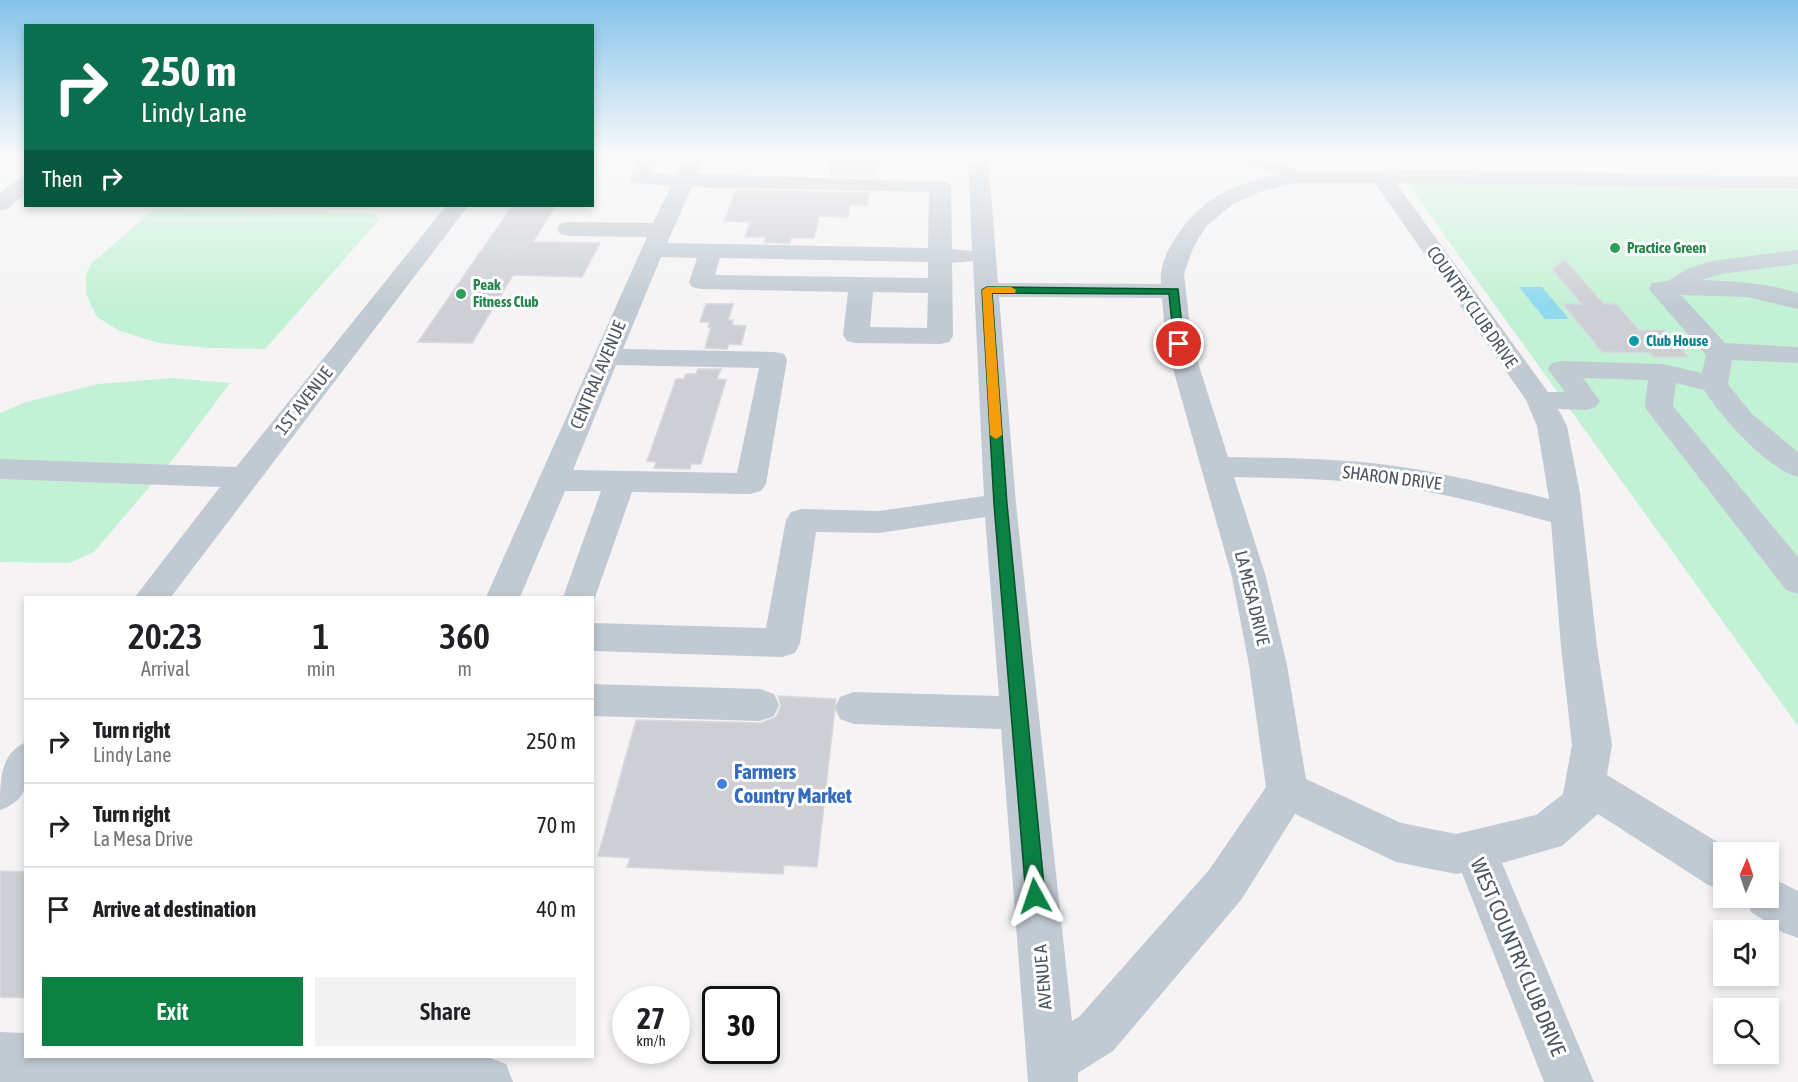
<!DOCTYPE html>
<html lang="en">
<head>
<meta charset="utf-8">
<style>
  body { margin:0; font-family:"Asap Condensed",sans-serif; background:#f2f2f2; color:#202124; height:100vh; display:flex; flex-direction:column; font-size:22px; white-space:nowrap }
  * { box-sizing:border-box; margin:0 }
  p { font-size:20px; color:#757577 }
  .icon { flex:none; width:33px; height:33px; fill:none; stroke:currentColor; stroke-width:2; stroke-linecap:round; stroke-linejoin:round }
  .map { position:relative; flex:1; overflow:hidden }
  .sheet { position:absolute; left:24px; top:596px; width:570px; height:462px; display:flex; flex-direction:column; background:#fff; border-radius:0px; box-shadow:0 3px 9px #0003 }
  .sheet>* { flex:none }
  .banner { position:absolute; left:24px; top:24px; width:570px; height:183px; border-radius:0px; box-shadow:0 3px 9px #0003; background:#0b6e4f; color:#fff; overflow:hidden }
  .needle { width:39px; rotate:2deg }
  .controls { position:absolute; left:1713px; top:842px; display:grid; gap:12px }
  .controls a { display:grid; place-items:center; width:66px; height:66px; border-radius:0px; background:#fff; box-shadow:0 3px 9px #0003; font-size:30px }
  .speed { position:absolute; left:612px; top:986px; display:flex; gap:12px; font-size:30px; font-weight:700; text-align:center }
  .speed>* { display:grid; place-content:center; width:78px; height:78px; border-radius:50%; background:#fff; box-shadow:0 3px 9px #0003; line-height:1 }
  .speed small { font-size:15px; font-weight:400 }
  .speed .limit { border:3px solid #111; border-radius:9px; background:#fff; color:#111 }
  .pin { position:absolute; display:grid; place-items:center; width:51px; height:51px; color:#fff; margin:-26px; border:3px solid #fff; border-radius:50%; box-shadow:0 2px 6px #0007 }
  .me { position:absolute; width:66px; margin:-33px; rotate:355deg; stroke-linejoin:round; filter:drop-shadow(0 0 4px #0008) }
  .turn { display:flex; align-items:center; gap:21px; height:126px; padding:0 18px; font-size:27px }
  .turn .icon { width:78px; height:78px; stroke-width:2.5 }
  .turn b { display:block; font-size:42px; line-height:51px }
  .then { display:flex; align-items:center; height:57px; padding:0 18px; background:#0003; gap:12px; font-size:22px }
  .eta { display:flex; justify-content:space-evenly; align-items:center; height:102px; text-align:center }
  .eta b { font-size:36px; font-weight:600; line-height:42px }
  .button { display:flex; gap:12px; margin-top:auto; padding:12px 18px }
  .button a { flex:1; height:69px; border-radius:0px; background:#0b8043; color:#fff; font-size:24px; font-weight:600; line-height:69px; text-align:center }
  .button a+a { background:#f2f2f2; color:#202124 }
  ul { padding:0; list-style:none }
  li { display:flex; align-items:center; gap:18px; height:84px; padding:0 18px; border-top:2px solid #e0e0e0 }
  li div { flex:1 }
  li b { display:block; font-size:22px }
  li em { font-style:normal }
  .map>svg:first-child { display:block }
  .green { fill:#c3f1d5 }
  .water { fill:#90daee }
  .building { fill:#cdcfd5; stroke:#d7d9de; stroke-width:1.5 }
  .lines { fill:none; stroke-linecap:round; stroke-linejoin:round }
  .minor { fill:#c1cad2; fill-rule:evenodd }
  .route { fill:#0b8043; stroke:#07532c; stroke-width:1.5 }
  .slow { fill:#f59e0b }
  .leisure-dot { fill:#2e9e5b; stroke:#fff; stroke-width:2 }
  .culture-dot { fill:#0f9aa8; stroke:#fff; stroke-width:2 }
  .shop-dot { fill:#3f7fe0; stroke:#fff; stroke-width:2 }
  .labels { text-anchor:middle; stroke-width:6; stroke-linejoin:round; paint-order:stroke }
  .far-leisure-label { font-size:15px; font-weight:bold; fill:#27864d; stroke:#fff; text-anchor:start }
  .far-culture-label { font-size:15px; font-weight:bold; fill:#0d838f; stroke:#fff; text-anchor:start }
  .street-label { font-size:18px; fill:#4a5661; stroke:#fff }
  .near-shop-label { font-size:21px; font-weight:bold; fill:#366cbe; stroke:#fff; text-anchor:start }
  .near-street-label { font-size:21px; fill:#4a5661; stroke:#fff }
</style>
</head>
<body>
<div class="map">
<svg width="1798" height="1082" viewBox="0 0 1798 1082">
  <rect width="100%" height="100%" fill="#f5f3f3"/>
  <path class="green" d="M1407,183L1798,190V726Z
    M154,209L374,213L379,220L265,349L208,348L159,343L120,331L97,317L86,294V275L91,264Z
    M172,378L230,383L174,458L94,552L69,563L0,562V413L26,402L98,384Z"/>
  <path class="water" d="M1519,287H1542L1569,319H1545Z"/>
  <path class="building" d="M841,155H864L881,163L872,172V177L831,176L829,162Z
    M736,190L869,193L867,205H850L848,217L819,216L814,238H791L790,243H764L766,237H745L750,222L724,221Z
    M512,206H555L533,242L600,243L582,277L513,275L472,343L418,342Z
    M1564,259L1604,304H1616L1639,330H1664L1689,357H1654L1650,353L1602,352L1563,304H1582L1552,269Z
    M706,304H733L728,320H733L732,325L746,326L741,345L729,344L727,349L705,348L711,327H708L710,322H700Z
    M698,369H721L717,379L726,380L701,464H691L690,469L654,468L656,462L647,461L676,379H684L686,374H696Z
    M778,696L836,699L817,867L784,865L783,874L627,867L630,858L598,856L636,720L761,723L776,717L781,706Z
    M0,871L26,872V998L0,997Z"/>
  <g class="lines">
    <path class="minor" d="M608,155H677L675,160L657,162L653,173L677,174L686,155H706L698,174L947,182L951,186L952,249L972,251L968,155H988L998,283L1161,284C1159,269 1166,253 1174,240C1202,197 1228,187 1276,175L1237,159L1234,155H1262L1298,171L1459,170L1798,177V189L1396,183L1548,392H1565L1548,369L1552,363L1562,361L1663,364L1702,373L1706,355L1652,293L1649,288L1652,283L1668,281L1687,269L1712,261L1798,250V264L1721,274L1702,280C1734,281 1767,283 1798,293V309L1748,297L1681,295L1725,343L1798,347V363L1732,360L1728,384L1751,413L1798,452V477C1766,468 1722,418 1704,390L1676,383L1673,406L1798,557V594L1786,590L1649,413L1645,407L1648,380L1583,378L1600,401L1596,407L1586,410L1558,409L1567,426L1580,493L1597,647L1612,745L1607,775L1734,852H1724V890L1708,885L1598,814L1562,846L1502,863L1594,1082H1544L1462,873L1456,874L1396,862L1295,814L1241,900L1113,1051L1078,1073V1082H1028L1001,729L854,724L840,719L835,708L840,697L854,692L999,696L985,517L879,533L816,532L800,643L795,653L782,657L592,651V623L766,628L786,520L791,512L802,509L879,511L984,496L973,261L952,263L953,336L949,342L940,344L856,343L847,341L843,335L848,292L701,289L692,287L689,282L697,258L661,257L623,349L774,352L784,354L787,360L766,484L761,491L750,494L632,492L592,606V597H563L601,491H565L520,597H486L647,237L568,236L560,234L557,229L560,224L568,222L653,223L671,186L633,183L630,179L637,161L611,159ZM1294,183H1375L1526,400L1537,426L1549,499C1496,486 1442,472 1388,465C1335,458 1281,458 1228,457L1192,344L1184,274L1193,248L1206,226L1233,204L1260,192ZM692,187L929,192L928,248L667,243ZM720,258L928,262V278L715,275ZM873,292L928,293L927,328L870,327ZM999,297L1162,298L1166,344L1232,577L1249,665L1266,787L1209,870L1079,1017L1072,1021L1016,504ZM616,365L759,368L737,473L573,470ZM1234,477C1285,478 1335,479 1385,485C1441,492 1496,507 1551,522L1561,647L1572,745L1563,794L1536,815L1456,834L1401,823L1306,779L1287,665L1266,577Z
      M26,176V193L8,209L0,211V193L19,178Z
      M446,206H468L171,597H135L220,487L0,479V459L236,467Z
      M592,684L760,689L774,694L779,705L774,716L760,721L592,716Z
      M26,742C26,773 35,798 0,810C0,779 0,754 26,742Z
      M1768,876L1798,891V938L1782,932L1751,912L1745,897H1768Z
      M0,1032L26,1033V1056L488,1057L506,1064L513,1082H0Z"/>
  </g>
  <linearGradient id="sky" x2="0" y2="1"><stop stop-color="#85c3ea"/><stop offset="0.51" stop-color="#fafafa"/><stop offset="1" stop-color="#fafafa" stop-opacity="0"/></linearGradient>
  <rect width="1798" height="306" fill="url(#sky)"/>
  <path class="route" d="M987,287L1178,289L1184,344L1179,348L1174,344L1169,294L992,293L1007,504L1045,896L1042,902L1035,905L1029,902L1026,896L994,504L982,290Z"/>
  <path class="slow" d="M1011,287L1016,290L1015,293H992L1002,435L996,439L990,435L982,290L987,287Z"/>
  <g class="leisure-dot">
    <circle cx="1615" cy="248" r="6"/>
    <circle cx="461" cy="294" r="6"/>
  </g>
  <circle class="culture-dot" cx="1634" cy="341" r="6"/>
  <circle class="shop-dot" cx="722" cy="784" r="6"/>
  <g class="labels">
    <g class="far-leisure-label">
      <text x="1627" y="253">Practice Green</text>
      <text x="473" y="290">Peak<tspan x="473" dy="17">Fitness Club</tspan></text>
    </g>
    <g class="far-culture-label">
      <text x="1646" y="346">Club House</text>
    </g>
    <g class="street-label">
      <text transform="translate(1472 307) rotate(55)" y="6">COUNTRY CLUB DRIVE</text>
      <text transform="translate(598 375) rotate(-67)" y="6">CENTRAL AVENUE</text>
      <text transform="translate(304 401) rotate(-52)" y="6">1ST AVENUE</text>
      <text transform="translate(1392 478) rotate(7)" y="6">SHARON DRIVE</text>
      <text transform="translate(1252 598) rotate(76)" y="6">LA MESA DRIVE</text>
      <text transform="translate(1043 977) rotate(-95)" y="6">AVENUE A</text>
    </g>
    <g class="near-shop-label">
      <text x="734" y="779">Farmers<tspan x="734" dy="24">Country Market</tspan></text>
    </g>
    <g class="near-street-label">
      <text transform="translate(1518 957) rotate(67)" y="7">WEST COUNTRY CLUB DRIVE</text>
    </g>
  </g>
</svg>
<div class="controls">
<a><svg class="needle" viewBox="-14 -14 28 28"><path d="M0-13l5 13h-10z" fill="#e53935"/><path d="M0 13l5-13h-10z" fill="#757577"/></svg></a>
<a><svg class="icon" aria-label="sound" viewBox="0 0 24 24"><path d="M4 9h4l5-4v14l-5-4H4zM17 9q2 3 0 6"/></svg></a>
<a><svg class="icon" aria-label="search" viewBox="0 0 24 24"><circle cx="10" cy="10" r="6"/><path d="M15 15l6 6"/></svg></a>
</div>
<div class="speed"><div>27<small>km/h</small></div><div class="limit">30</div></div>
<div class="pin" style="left:1179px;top:344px;background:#d93025"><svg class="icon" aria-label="arrive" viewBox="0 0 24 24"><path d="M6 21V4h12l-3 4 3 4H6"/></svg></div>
<svg class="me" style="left:1035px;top:896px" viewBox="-20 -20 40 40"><path d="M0-17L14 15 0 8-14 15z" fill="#0b8043" stroke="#fff" stroke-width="4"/></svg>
<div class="banner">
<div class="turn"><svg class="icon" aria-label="right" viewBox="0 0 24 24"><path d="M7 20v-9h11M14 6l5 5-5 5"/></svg><div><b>250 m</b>Lindy Lane</div></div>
<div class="then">Then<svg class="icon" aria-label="right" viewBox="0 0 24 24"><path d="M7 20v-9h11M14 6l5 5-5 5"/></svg></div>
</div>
<section class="sheet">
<div class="eta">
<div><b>20:23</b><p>Arrival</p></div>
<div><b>1</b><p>min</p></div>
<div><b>360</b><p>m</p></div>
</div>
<ul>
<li><svg class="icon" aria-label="right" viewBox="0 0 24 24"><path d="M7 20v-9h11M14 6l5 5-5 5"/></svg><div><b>Turn right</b><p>Lindy Lane</p></div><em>250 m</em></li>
<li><svg class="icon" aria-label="right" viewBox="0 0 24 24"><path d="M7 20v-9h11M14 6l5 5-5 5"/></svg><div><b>Turn right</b><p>La Mesa Drive</p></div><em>70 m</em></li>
<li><svg class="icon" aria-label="arrive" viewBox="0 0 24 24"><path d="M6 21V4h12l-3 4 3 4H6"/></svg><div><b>Arrive at destination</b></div><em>40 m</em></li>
</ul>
<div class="button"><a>Exit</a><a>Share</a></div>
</section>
</div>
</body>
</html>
